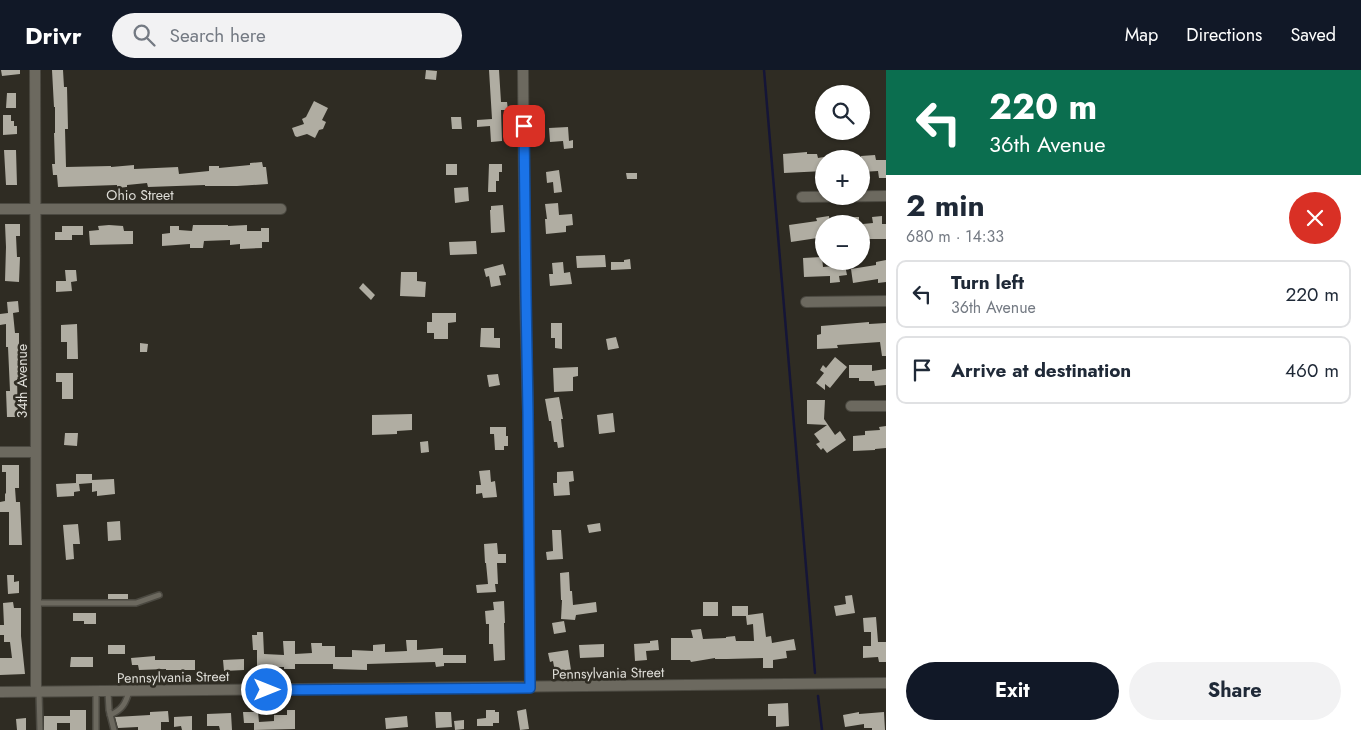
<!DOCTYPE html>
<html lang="en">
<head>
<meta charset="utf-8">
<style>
  body { margin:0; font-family:Jost,sans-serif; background:#f2f2f3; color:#1f2937; height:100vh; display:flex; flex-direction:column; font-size:19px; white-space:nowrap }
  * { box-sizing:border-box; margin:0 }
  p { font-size:16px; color:#747a83 }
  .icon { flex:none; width:28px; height:28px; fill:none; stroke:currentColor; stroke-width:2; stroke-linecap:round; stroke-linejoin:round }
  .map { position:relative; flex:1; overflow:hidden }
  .panel { display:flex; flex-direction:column; background:#fff; width:475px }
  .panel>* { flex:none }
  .hud { background:#0b6e4f; color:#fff; overflow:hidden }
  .buttons { position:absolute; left:815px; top:15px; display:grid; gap:10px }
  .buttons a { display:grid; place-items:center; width:55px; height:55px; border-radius:50%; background:#fff; box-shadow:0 1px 4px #0004; font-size:25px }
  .pin { position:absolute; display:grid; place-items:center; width:42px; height:42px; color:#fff; margin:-21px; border-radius:10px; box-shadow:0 2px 8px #0006 }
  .me { position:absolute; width:55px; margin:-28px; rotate:90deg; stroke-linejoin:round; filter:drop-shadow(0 0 4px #0008) }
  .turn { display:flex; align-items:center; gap:18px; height:105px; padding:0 20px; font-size:22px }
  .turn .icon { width:65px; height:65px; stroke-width:2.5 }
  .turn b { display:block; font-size:35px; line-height:42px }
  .round { display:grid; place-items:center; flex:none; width:52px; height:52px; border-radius:26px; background:#f2f2f3 }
  .summary { display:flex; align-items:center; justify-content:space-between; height:85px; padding:0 20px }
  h1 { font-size:30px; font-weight:700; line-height:38px }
  .cta { display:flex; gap:10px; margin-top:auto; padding:10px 20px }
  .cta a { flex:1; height:58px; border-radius:30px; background:#111827; color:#fff; font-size:20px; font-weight:700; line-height:58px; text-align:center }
  .cta a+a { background:#f2f2f3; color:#1f2937 }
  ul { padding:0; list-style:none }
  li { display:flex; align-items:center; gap:15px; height:68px; margin:0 10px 8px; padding:0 10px; border:2px solid #e0e1e3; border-radius:10px }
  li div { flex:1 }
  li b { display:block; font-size:19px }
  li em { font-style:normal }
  header { display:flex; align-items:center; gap:30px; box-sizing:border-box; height:70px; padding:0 25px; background:#111827; color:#fff }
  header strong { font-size:24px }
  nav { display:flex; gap:28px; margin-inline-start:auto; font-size:18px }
  .search { width:350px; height:45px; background:#f2f2f3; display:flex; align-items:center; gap:12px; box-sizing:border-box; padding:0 18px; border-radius:28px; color:#747a83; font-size:19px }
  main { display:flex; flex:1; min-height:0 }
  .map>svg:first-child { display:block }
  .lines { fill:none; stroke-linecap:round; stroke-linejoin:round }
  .stream { stroke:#151537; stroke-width:2.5 }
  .building { fill:#b0ada2 }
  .lane-casing { stroke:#4b4941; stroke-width:8 }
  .street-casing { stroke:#4b4941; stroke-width:12 }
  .lane { stroke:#6c695f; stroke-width:5 }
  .street { stroke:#6c695f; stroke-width:10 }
  .route-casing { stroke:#114b97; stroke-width:12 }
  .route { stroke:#1a73e8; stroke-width:9 }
  .labels { text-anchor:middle; stroke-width:5; stroke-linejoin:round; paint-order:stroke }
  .street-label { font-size:14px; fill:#deddd7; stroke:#2f2c23 }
</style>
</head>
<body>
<header>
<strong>Drivr</strong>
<div class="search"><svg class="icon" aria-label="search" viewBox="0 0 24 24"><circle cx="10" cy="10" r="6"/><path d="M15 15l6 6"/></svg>Search here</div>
<nav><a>Map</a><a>Directions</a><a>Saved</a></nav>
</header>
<main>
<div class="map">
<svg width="886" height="660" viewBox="0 0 886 660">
  <rect width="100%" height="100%" fill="#2f2c23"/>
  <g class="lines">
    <path class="stream" d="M764,0L815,603
      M818,626L822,660"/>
  </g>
  <path class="building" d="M1,0H20V4L2,6Z
    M52,0H63L64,17H67L68,59H65L66,97L111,96V97L134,95V99L178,97L179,104L209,101V96H219V98L250,95V93L262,92L263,97H266L268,114L237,116H205V115L148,117L147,113L127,115V117L117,118V115L58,117L57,105H53L52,94H55L54,63H55V37H54Z
    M426,0L437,1L436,10L425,9Z
    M489,0H499L501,32H507L508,40H501L502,71L491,72L490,56L477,57V50L492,49Z
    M7,23H16V38H6Z
    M314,31L328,38L322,50L326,52L323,59L319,60L315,68L307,64L297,67L295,66L292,58L304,54L302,49L306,47Z
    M3,45H11V51H14V56H17V64L3,65Z
    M451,47H461L462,59H452Z
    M568,57L569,71L573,70V78L564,79L563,71L550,72L549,58Z
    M4,80H16L17,115H6Z
    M807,82V84H817L818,88L824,87V101L784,103L783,84Z
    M875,85L876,90H886V108H879L878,101L861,102V86Z
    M446,94H457V105H446Z
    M489,94H502V102H499V111H496V122H488Z
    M559,100L562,122L554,123L553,112L547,113L546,102Z
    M626,103H637V109H627Z
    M468,117L469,131L455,133L454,118Z
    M558,133L559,145L572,144L573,155L566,156V162L546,164L545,149H547L545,134Z
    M503,135L505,162L491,163L490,140H491V136Z
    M829,146L830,154H824V167L791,172L789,155L817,151L816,148Z
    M882,146V154H886V169H863V154L873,153L872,147Z
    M850,147H859V154H850Z
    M5,154H20V166H16L17,187H20L19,212L5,211L6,177Z
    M109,155L123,156L124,161H133V174L90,175L89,161L99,160L98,156Z
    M193,155H228V156L247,155V161H261V158H269V172H262V178L240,179V174L230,175V170L204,171L203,178H190V174L162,176V164L170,163V156H179V160L192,161Z
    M62,156H83V165H72V170H55V162H62Z
    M476,171L477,184L450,185L449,172Z
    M605,185L606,197L577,198L576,186Z
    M822,187L823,197L845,195L847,205L839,206L840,212L830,213V206L804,207L803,188Z
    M630,189L631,199L611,200V192H624V190Z
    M886,190V212L878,213V209L853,213L851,199L876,195V192Z
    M563,192L564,203L570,202L572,214L550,216L549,204H553L552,193Z
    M503,194L506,205L499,206L501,215L491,217L489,206L486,207L484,199Z
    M65,200H76L77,211L71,212L72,221L56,222V211H66Z
    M401,202H417V211L426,212L425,227L400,226Z
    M363,213L375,225L371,230L359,218Z
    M18,231L19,242L13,243L15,263H19V285H20L21,309H17L18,347H7L6,321H10L8,277H6V254L0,255V244L8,243L7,232Z
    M432,243H456V252L448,253V269H434V263H427V252H432Z
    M869,252V254L886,253V286H882L880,272L837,275L838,278L817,279V265L821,264V256Z
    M551,253H562V279L555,278V268H551Z
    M77,254L78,289H67V272H61V255Z
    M481,258H494V268H500V278L480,277Z
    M616,267L619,278L608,280L606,269Z
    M140,273L148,274L147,282H140Z
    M835,287L847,297L830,318L825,314V320L816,313L824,303L820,300L823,295L826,298Z
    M849,295H872V301L886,299V315L875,316L874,311H859V308H849Z
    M578,297V306L573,307V321L554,322L553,298Z
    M56,303H73V329H62V312H56Z
    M498,304L500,315L489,317L487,305Z
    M559,327L563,349H561L564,377L558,378L557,372H554L551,351H549L545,329Z
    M807,330H825L824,349L835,365L840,361L846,370L827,383L823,378L821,380L816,374L820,372L814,364L827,355L807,354Z
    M613,343L615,362L599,364L597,345Z
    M412,344V360L397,361V364L372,365V345Z
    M886,356V378L875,379V380L853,381V366L865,365V361L880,360L879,357Z
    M490,357H506V366H508V376H504V380H495L494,364H490Z
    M65,363H78L77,376L64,375Z
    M428,371L429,382L421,383L420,372Z
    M2,395H19V418H15L16,432H20L22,475H9V442H0V432L5,431V424L6,423V402H2Z
    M490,400L491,412L495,411L497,427L483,428L482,423L476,424V415H481L479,401Z
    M573,401L574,411L569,412L570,425L554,426L553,413H557V402Z
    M76,404H92V410L114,409L115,424L97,426V421L92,422V413L79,414L80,421L74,422V426L57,427L56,414L76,413Z
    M120,451L121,470L108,471L107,452Z
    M600,453L601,461L589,463L587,455Z
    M78,454L80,474H73L74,489L66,490L63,455Z
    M552,460H561L563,489L547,490L546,482L553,481Z
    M497,473L498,484H506V493H497L498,514H495L496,522L477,523L476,515L488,514L486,493H485L484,474Z
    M569,502L570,521H572L573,535L596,532L597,542L576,545L575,550L561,549L562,530H561L560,503Z
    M7,505H14V512L19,511V523L8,524Z
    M108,524H128V529H108Z
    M852,525L855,543L836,546L834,536L846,534L845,526Z
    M504,531L505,553H504L505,590L494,591L493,574H489V554H486L485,541L494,540L493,532Z
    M13,532L14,538H21V566L25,604L0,605V588H12L10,572H4V565H0V555H4L3,533Z
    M703,532H718V546H703Z
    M732,536H748V545L763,543L766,567L771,566L772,573L794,569L796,580L786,581L787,588L773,590V598H763V588L727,589H715V588L691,592L690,590H671V568H693L691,560L701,559L703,569L726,568V567L735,566L736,571H754L753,554L747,555L746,546H732Z
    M73,543H96V554H84V551H73Z
    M876,547L878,572H886V592H879L878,587L863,588V576H871V562H864L863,548Z
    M564,551L566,562L554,564L552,553Z
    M257,562H263L264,584L284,585L283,571H295V584L312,583L311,573H322V576H335V587H352V580L373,581V575L385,574V582L407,581L406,570H417V580L443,578V585H466V593H444V596L436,597L435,592L367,594V600L333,599V594H295V599H284V597H257V580H253L252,565H257Z
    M658,570L659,580L646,581L647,590L635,591L634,574L650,573V571Z
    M604,574V587L580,588L579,575Z
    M108,575H125V584H108Z
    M568,580L571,600L555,602L553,591L550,592L548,583Z
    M155,586V590H195V600H166V599L139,600L138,595H132L131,588Z
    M71,587H93V597H70Z
    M244,589V600L224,601L223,590Z
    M788,633L789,656L776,657V646H768V634Z
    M526,639L529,659L520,660L517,641Z
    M70,640H86V660H70V653H57V660H44V646H70Z
    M287,640H295V659L254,660V653H244L243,642H258L259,652L274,651V645H287Z
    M486,640H495V642H499V653H493V656H477V649L486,648Z
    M168,641L169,652H161V660H138V657L118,658L115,647L150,645V642Z
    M435,642H451L452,657L436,658Z
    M859,642V644L884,642L885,660H872V658H864V654L845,657L843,645Z
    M231,643L232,660H220L219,656H207V644Z
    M192,646V660H182L181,656L174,657V647Z
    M407,646L408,657L386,659L385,648Z
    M26,648V660H17L16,649Z
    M464,650V659L455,660L454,651Z"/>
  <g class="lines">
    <g class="lane-casing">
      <path id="lane" d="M36,533H136L159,525
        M39,622L40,660
        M108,622L109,640L114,660
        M110,645C122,640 126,633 129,621
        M96,660V622"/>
    </g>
    <g class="street-casing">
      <path id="street" d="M35,0C37,207 35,415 36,622
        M523,0L525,226L528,343L530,617
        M802,127L886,126
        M0,139H281
        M806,232L886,231
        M851,336H886
        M0,382H35
        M0,622L886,613"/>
    </g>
    <use href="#lane" class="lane"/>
    <use href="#street" class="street"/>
  </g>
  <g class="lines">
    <g class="route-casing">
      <path id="route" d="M267,620L530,618L528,343L526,226L524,56"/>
    </g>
    <use href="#route" class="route"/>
  </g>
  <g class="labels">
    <g class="street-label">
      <text x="140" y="130">Ohio Street</text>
      <text transform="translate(22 311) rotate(-90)" y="5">34th Avenue</text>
      <text transform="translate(608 603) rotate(-1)" y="5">Pennsylvania Street</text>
      <text transform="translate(173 607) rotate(-1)" y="5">Pennsylvania Street</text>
    </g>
  </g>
</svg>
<div class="buttons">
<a><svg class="icon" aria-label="search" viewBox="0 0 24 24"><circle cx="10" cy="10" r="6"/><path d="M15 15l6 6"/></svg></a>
<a>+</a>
<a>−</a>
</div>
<div class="pin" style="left:524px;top:56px;background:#d93025"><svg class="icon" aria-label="arrive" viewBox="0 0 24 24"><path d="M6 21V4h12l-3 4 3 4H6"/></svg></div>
<svg class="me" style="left:267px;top:620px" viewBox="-20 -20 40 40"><circle r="17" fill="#1a73e8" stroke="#fff" stroke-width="3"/><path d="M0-11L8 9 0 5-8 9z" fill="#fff"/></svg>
</div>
<section class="panel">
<div class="hud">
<div class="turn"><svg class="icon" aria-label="left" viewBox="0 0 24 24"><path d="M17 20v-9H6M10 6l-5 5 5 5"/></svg><div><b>220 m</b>36th Avenue</div></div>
</div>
<div class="summary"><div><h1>2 min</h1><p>680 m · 14:33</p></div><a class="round" style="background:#d93025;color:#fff"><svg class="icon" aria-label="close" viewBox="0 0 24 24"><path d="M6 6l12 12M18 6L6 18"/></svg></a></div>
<ul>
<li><svg class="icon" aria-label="left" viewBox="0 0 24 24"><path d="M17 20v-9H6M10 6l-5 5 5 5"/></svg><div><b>Turn left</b><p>36th Avenue</p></div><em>220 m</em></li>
<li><svg class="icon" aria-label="arrive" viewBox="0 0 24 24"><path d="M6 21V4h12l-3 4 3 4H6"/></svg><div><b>Arrive at destination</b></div><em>460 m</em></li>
</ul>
<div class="cta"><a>Exit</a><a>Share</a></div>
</section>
</main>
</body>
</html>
